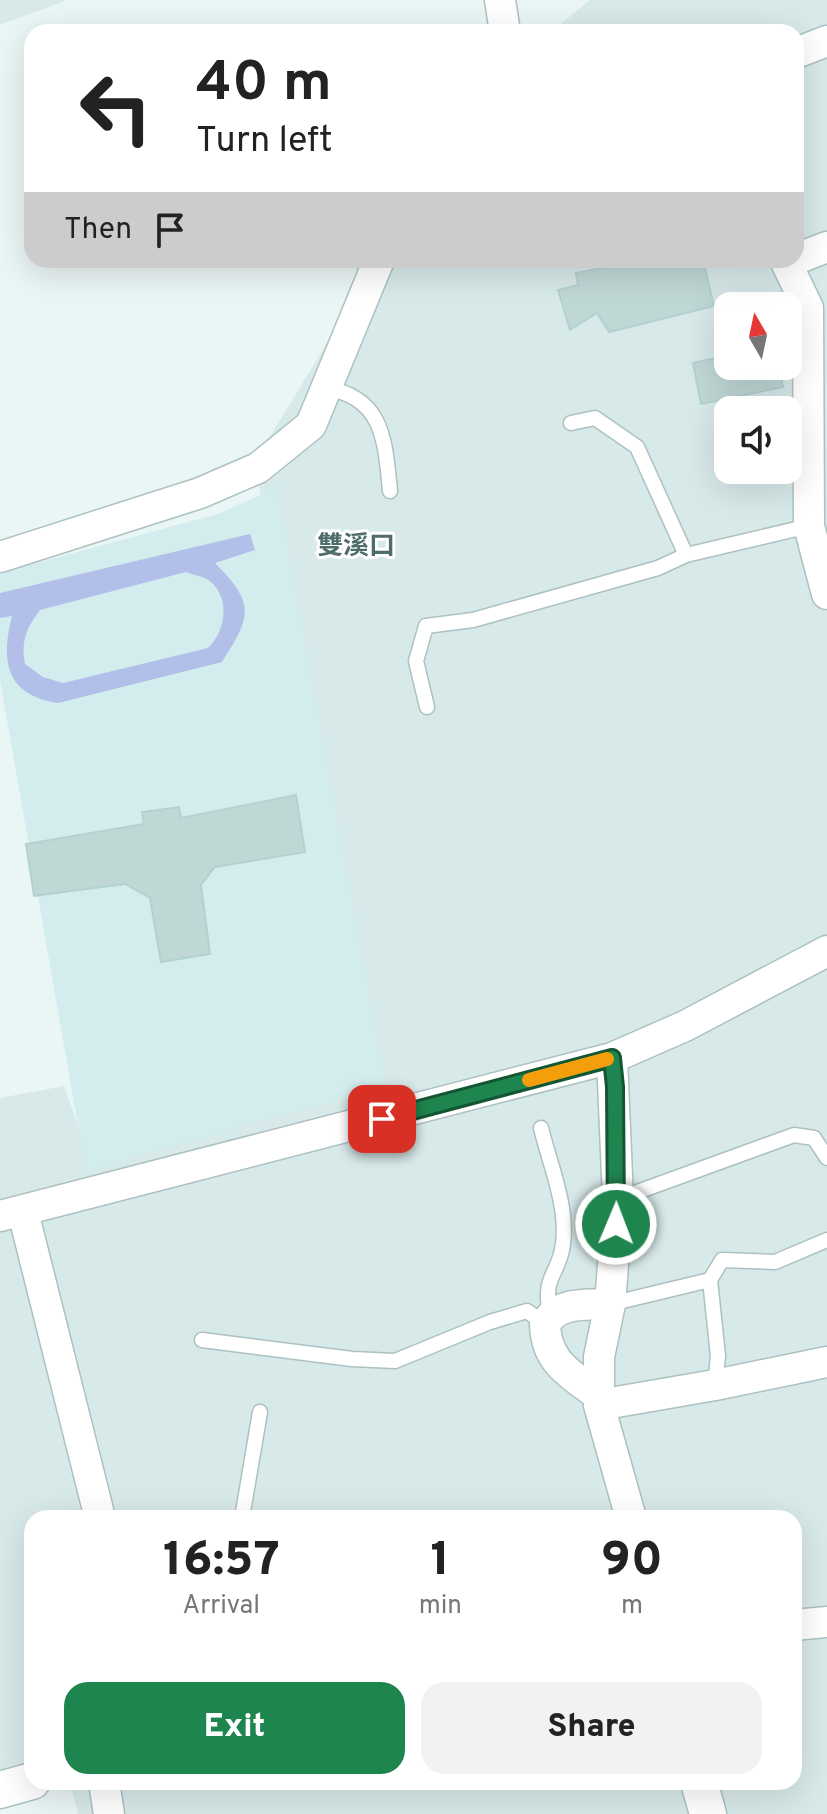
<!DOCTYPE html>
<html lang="en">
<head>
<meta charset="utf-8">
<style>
  body { margin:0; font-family:Overpass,"Noto Sans TC",sans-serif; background:#f2f2f2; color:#222; height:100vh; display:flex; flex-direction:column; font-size:30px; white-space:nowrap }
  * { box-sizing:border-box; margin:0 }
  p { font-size:26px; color:#767676 }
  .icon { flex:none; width:44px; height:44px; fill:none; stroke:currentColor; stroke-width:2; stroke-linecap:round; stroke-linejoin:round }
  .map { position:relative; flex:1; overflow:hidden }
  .drawer { position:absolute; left:24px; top:1510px; width:778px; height:280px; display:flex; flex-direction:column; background:#fff; border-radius:24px; box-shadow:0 8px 32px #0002 }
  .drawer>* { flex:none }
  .guide { position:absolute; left:24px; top:24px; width:780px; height:244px; border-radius:24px; box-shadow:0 8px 32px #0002; background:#fff; color:#222; overflow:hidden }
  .needle { width:52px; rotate:351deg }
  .controls { position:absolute; left:714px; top:292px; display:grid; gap:16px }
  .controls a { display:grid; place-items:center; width:88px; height:88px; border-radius:16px; background:#fff; box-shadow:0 8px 32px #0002; font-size:40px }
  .pin { position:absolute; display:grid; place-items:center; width:68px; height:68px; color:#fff; margin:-34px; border-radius:16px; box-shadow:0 4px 12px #0006 }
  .me { position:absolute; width:88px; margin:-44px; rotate:1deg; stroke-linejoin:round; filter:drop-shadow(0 0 6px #0008) }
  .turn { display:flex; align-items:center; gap:28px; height:168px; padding:0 40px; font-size:36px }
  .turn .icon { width:104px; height:104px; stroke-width:2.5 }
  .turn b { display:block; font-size:56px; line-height:68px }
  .then { display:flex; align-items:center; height:76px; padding:0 40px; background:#0003; gap:16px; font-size:30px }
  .eta { display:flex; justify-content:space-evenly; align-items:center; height:136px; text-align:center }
  .eta b { font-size:48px; font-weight:800; line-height:56px }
  .primary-button { display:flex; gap:16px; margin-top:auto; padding:16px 40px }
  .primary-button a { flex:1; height:92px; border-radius:24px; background:#1e854e; color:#fff; font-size:32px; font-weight:800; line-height:92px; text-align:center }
  .primary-button a+a { background:#f2f2f2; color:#222 }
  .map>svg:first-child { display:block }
  .residential { fill:#d8e9e9; fill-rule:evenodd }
  .education { fill:#d3edee }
  .green { fill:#b2bfe9; fill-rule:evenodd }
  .building { fill:#bfd7d5; stroke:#b2d2d0; stroke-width:2 }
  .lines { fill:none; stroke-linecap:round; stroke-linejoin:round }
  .service-casing { stroke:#acc1c0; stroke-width:17 }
  .minor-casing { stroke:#acc1c0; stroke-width:33 }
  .tertiary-casing { stroke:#acc1c0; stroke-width:39 }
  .service { stroke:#fff; stroke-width:14 }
  .minor { stroke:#fff; stroke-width:30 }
  .tertiary { stroke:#fff; stroke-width:36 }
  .route-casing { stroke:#145633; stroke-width:20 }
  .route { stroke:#1e854e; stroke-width:14 }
  .slow { stroke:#f59e0b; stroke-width:14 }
  .labels { text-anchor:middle; stroke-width:6; stroke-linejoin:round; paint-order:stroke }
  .quarter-label { font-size:26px; font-weight:bold; fill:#4e6c6a; stroke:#fff }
</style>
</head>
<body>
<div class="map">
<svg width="827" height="1814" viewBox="0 0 827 1814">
  <rect width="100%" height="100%" fill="#eaf5f5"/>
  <path class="residential" d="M0,0H67L0,25Z
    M590,0H827V1814H78L70,1782H794V1518H32V1770L0,1777V1098L64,1086L90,1160L362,1094L255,461L362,286L355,260H796V32H551ZM728,306H788V366H728ZM728,410H788V470H728Z"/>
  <path class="education" d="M276,480L386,1086L86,1171L0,680V573L218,514L263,494Z"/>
  <path class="green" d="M250,534L255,550L215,563C255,603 252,616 222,662L58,703C7,695 0,663 12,616L0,618V593ZM186,572C194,575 206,577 211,582C231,600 225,632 208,648L63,683L43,677L25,664C21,641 26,629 40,610Z"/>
  <path class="building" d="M643,260H703L714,306L609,332L597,313L570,330L558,290L578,285L576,273Z
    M728,355V366H779L783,387L701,404L693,363Z
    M296,795L305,852L215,867L201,885L210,954L161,962L150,898L125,884L34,896L26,844L144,824L142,812L179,807L181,818Z"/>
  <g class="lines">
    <g class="service-casing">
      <path id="service" d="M325,388C384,397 385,441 390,491
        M571,423L595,418L637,447L686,555
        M427,707L416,661L426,626L473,620L658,568L686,555L809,526
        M541,1128C550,1165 568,1206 563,1244C559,1276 542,1274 550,1315
        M618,1199L794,1135L814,1138L827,1158
        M610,1304L710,1280
        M202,1340L352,1359L395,1361L490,1322L527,1311L545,1324
        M715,1385L718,1356L710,1280L722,1260L775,1262L827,1240
        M242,1518L260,1412"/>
    </g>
    <g class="minor-casing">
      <path id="minor" d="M500,0L505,32
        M796,53L827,41
        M796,259L827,247
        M785,260L808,308L809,526L827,594
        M0,557L200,493L258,468L311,425L379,260
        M612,1058L618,1199L610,1304L599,1357V1405L631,1518
        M23,1212L100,1518
        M0,1216L612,1058L685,1026L827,951
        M599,1396C571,1374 546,1363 545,1324C558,1301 587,1305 610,1304
        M599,1405L715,1385L827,1362
        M794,1625L827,1622
        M104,1782L109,1814"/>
    </g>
    <g class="tertiary-casing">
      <path id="tertiary" d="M699,1782L708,1814
        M0,1790L32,1781"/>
    </g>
    <use href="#service" class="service"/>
    <use href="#minor" class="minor"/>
    <use href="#tertiary" class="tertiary"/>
  </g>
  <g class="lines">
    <g class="route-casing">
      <path id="route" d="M382,1119L612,1058L615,1087L616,1224"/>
    </g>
    <use href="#route" class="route"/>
    <path class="slow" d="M529,1080L607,1059"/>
  </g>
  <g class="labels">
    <g class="quarter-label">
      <text x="356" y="554">雙溪口</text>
    </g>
  </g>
</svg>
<div class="controls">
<a><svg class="needle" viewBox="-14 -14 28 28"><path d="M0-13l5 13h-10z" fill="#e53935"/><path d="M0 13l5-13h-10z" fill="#767676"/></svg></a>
<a><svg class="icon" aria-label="sound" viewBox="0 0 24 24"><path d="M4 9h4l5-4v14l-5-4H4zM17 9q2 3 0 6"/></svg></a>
</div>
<div class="pin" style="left:382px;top:1119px;background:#d93025"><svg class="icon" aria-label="arrive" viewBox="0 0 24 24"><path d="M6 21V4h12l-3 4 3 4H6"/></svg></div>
<svg class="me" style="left:616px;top:1224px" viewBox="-20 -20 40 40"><circle r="17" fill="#1e854e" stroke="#fff" stroke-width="3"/><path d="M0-11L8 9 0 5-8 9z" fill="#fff"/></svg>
<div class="guide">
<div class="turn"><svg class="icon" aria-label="left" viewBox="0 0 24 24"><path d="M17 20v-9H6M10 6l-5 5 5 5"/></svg><div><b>40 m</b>Turn left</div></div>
<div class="then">Then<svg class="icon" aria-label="arrive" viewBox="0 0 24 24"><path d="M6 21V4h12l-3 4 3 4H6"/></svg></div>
</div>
<section class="drawer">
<div class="eta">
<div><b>16:57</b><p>Arrival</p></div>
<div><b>1</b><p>min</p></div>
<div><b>90</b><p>m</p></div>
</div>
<div class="primary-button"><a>Exit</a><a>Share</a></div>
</section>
</div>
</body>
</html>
